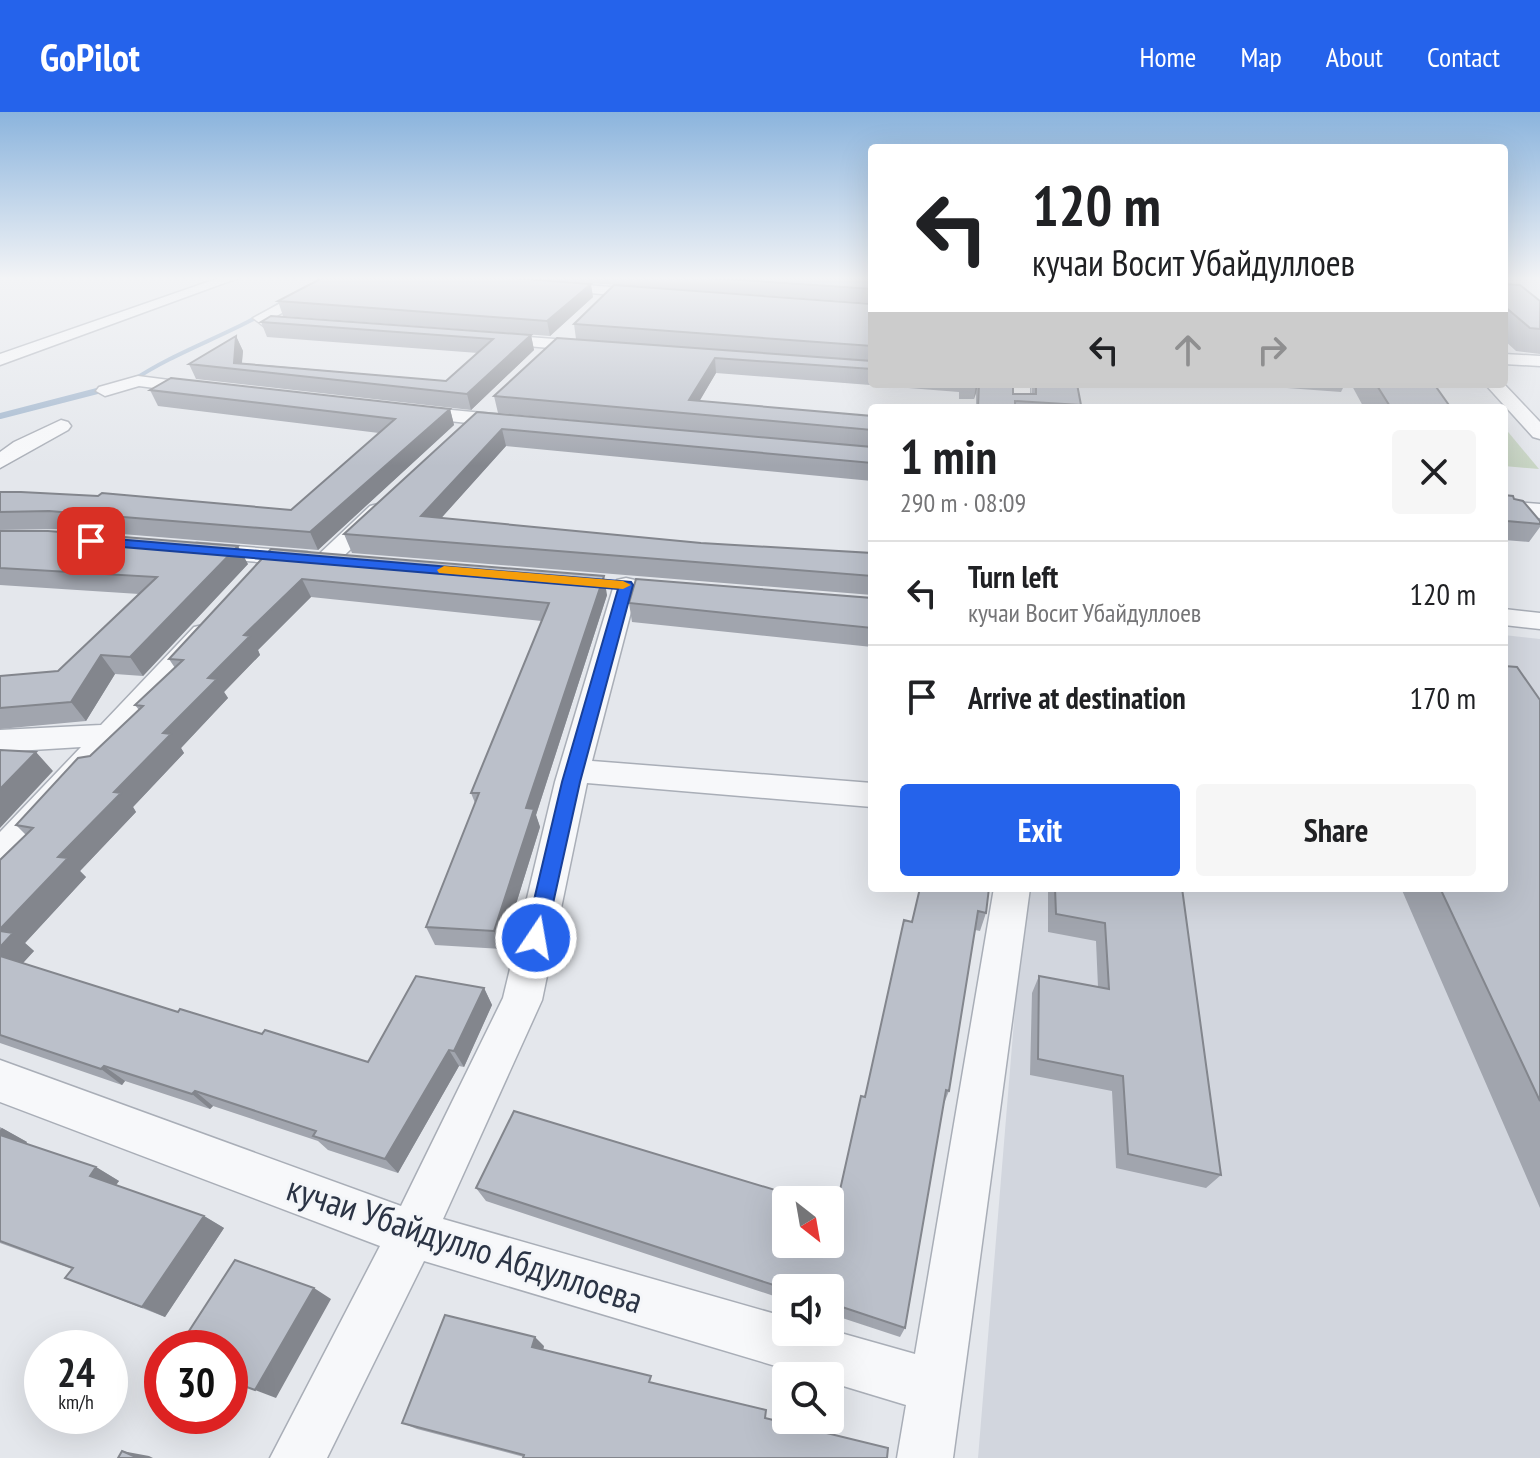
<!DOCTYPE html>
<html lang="en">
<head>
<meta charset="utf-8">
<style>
  body { margin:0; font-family:"PT Sans Narrow",sans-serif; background:#f6f6f6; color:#202124; height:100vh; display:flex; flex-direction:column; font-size:30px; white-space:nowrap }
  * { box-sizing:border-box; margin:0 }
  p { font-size:26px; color:#757577 }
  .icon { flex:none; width:44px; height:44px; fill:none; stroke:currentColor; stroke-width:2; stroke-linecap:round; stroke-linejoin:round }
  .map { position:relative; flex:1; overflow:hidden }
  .panel { position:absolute; left:868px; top:292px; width:640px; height:488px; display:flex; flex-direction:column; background:#fff; border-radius:8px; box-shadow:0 8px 32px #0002 }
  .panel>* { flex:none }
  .hud { position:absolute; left:868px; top:32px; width:640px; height:244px; border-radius:8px; box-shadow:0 8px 32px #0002; background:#fff; color:#202124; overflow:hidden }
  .needle { width:52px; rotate:149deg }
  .buttons { position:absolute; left:772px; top:1074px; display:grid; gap:16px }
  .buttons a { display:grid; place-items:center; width:72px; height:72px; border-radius:8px; background:#fff; box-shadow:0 8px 32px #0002; font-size:40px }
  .speed { position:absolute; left:24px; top:1218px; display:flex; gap:16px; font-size:40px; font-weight:700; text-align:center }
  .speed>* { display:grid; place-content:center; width:104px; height:104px; border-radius:50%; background:#fff; box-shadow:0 8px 32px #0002; line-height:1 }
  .speed small { font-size:20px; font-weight:400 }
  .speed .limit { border:12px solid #d22; background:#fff; color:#111 }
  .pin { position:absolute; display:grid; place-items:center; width:68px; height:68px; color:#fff; margin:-34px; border-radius:16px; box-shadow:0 4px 12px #0006 }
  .me { position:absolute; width:88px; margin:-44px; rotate:12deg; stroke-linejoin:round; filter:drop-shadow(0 0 6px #0008) }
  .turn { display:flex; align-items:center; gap:28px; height:168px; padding:0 32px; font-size:36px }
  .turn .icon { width:104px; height:104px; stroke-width:2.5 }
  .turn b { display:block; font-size:56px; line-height:68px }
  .lanes { display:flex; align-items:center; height:76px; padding:0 32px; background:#0003; justify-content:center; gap:40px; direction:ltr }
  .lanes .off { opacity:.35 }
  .round { display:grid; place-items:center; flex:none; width:84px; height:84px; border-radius:8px; background:#f6f6f6 }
  .overview { display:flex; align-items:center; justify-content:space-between; height:136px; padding:0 32px }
  h1 { font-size:48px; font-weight:700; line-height:60px }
  .button { display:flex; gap:16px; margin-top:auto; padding:16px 32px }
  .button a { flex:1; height:92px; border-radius:8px; background:#2563eb; color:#fff; font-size:32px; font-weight:700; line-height:92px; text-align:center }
  .button a+a { background:#f6f6f6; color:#202124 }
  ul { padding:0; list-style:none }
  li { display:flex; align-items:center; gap:24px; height:104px; padding:0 32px; border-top:2px solid #e0e0e0 }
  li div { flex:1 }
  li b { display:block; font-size:30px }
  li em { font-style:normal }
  header { display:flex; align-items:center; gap:48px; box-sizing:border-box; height:112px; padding:0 40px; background:#2563eb; color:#fff }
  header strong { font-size:38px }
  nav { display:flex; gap:44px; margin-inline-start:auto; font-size:28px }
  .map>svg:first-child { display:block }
  .built { fill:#d2d6de }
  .green { fill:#c9d6c5 }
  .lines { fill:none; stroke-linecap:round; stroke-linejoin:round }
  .stream-far1 { stroke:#9fb4cc; stroke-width:4 }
  .stream { stroke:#9fb4cc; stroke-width:6 }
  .minor-casing { stroke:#a9aeb7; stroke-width:3 }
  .minor { fill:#f7f8fa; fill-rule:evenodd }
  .wall { fill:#a1a5ae }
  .shaded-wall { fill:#83868d }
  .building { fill:#bbc0ca; stroke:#83868d; stroke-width:2 }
  .route { fill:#2563eb; stroke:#184099; stroke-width:2 }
  .slow { fill:#f59e0b }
  .labels { text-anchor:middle; stroke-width:6; stroke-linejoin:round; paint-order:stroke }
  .near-street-label { font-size:36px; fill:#2b3445; stroke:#f4f6f9 }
</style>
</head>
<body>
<header>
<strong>GoPilot</strong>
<nav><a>Home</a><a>Map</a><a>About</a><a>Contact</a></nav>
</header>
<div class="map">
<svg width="1540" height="1346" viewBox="0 0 1540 1346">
  <rect width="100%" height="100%" fill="#e4e7ec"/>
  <path class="built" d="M1504,523L1540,527V1346H978L1025,776H1504Z"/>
  <path class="green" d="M1504,315L1539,357L1504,354Z"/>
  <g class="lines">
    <path class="stream-far1" d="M132,269C181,236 237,221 287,187"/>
    <path class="stream" d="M131,269L135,267
      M0,304L105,277"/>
    <g class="minor-casing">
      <path id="minor" d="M219,166H238L0,253V242Z
        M327,166H344L273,206L312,210V216L265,215L253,206Z
        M548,170L649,178L656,182L649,186L543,177L541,174Z
        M488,222L594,230L602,235L594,240L482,230V224Z
        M1504,242L1540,244V254L1504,252Z
        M138,264L200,272L209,277L200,282L139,274L105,284L96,279L99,275Z
        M1012,272H1030V296H1012Z
        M1485,272H1504L1540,310V327L1533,325Z
        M409,294L514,304L524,310L514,316L402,304L400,300L402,296Z
        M61,308L68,310L71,314L68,318L0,356V340L14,330Z
        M1504,389L1540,392V406L1504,403Z
        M378,392L389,399L386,404L333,454C323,457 317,452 307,454L197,445L189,443L185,438L189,433L197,431L307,440L317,444L370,394Z
        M626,466L635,468L638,473L592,649L872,671V695L587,671L542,888L443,1107L786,1205V1220L830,1218L915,1242L994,776H1030L953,1346H897L906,1293L830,1270V1264H809L424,1149L327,1346H270L380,1134L0,990V948L401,1094L503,886L555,670L614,473L617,468Z
        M1504,497L1540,501V517L1504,513Z
        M203,513L212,515L216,521L212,527L12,753L0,757V720L81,635L0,640V618L101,613L194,515Z"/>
    </g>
    <use href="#minor" class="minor"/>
  </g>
  <path class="wall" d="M519,166H872V191Z
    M1504,172L1540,189V242L1516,239L1504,228Z
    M593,185L550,224L283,204L278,189Z
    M872,192V249L576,227L574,212Z
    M261,210L531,223L534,238L471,298L196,267L189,252L236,224L243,239L242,251L446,269L478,241L267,225Z
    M557,226L872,249V272H1013V282H1032V272H1077L1081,293L1080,296H976V281L974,287H959V280L716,261L699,289L872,304V369L506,334L441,406L701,431L872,441V483L352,441L344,422L477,300L814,330L498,301L494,284Z
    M1234,272H1345L1341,280Z
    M1351,272H1434L1451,296H1364Z
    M150,278L450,297L454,313L318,438L61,417L0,418V380L291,398L379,321L158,294Z
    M1504,383L1514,387L1540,409V415L1529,430L1504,428Z
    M0,419L248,452L143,564L115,562L86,609L0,617V564L58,559L139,482L0,473Z
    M271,437L607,483L536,703L540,715L502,837L435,833L426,815L475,691L471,681L542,509L311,485L258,538L260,543L224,580L228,586L181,636L184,641L133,695L136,700L80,759L86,765L25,831L34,839L22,851L178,900L368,950L484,876L492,893L464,955L459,954L398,1061L328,1038L318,1029L213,994L210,997L125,969L122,973L0,931V748L26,723L16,713L139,598L135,593L175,556L169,547Z
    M872,486V535L632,510L629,491Z
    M1540,588V1096L1401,776H1504Z
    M920,776L986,801L980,819L975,818L949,979L943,994L905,1216L900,1225L830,1202V1176H786V1188L486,1089L476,1076L836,1096L912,810Z
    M1048,776H1182L1221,1063L1206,1076L1116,1056L1112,979L1030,963L1032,881L1039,864L1098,875L1096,829L1048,820Z
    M0,1015L27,1030L26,1032L96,1055L119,1069L116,1073L204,1104L224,1116L165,1205L65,1166L72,1157L0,1131Z
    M544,1234L524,1345L417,1317L402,1311Z"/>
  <path class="shaded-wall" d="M591,172L593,185L550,224L547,209Z
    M531,223L534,238L471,298L467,282Z
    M236,224L243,239L241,258L234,251Z
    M715,246L716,261L692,302L689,288Z
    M976,272H978L976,281L974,287Z
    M450,297L454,313L318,438L310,420Z
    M502,317L506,334L427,422L421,404Z
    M238,434L248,452L143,564L130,545Z
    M604,464L607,483L536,703L540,715L502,837L494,819L526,696Z
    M302,467L311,485L258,538L260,543L224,580L228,586L181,636L184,641L133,695L136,700L80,759L86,765L25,831L34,839L15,860L0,848V817L58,745L244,523Z
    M101,543L115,562L86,609L71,590Z
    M36,640L53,659L0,716V677Z
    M484,876L492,893L464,955L454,939Z
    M449,938L459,954L398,1061L385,1047Z
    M104,954L125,969L122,973L101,957Z
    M195,979L213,994L210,997L192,982Z
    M2,1016L27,1030L22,1036L0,1024V1018Z
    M96,1055L119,1069L113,1077L90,1064Z
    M204,1104L224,1116L165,1205L142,1195Z
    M314,1176L331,1187L276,1286L255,1278Z
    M535,1225L544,1234L541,1244L532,1235Z
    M122,1339L149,1344L153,1346H138Z"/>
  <path class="building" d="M322,166H510L591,172L547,209L278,189Z
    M711,166H872V177Z
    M1504,172L1520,173L1540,189V217L1530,216L1504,194Z
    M614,173L872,192V234L574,212Z
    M271,204L531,223L467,282L189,252L236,224L234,251L446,269L493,227L261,210Z
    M557,226L872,249V257L715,246L689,288L872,304V318L494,284Z
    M171,266L450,297L310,420L49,399L0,400V380H21L98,384L102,381L291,398L395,307L150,278Z
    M979,272H1013V282H1036V272H1077L1081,293L1015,289V296H978Z
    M1376,272H1434L1451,296H1391Z
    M477,300L872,335V351L502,317L421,404L701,431L872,441V464L344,422Z
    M1504,383L1513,384L1514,387L1523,389L1540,409V412L1507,409L1504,405Z
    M0,419H48L238,434L130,545L101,543L71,590L0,596V564L58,559L157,465L0,456Z
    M271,437L604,464L526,696L534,697L494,819L426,815L479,681H471L549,491L302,467L244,523L250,524L208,566L217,567L163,621L171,622L114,680L121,681L58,745L68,746L0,817V748L33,716L16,713L78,646L90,644L143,594L135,593L183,548L169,547Z
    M636,467L872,486V516L629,491Z
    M1504,554L1517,555L1540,588V989L1440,776H1504Z
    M0,638L36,640L0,677Z
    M920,776H989L986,801L978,799L949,979L946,978L905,1216L830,1191V1176L786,1177L476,1076L514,999L808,1088H786V1132H830V1094L836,1096L861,984L865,985L904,808L912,810Z
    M1055,776H1182L1221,1063L1128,1042L1123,964L1038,947L1039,864L1109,877L1105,811L1056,802Z
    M0,819L13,821L0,835Z
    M0,844L178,900L180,897L262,922L265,918L368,950L416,864L484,876L454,939L449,938L385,1047L313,1024L316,1019L195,979L192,982L104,954L101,957L0,923Z
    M0,1023L96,1055L90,1064L204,1104L142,1195L65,1166L73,1156L0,1129Z
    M235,1148L314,1176L255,1278L230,1269V1236H178Z
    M445,1203L535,1225L532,1235L651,1264L649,1270L766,1298L765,1306L888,1336L887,1346H523L524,1343L402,1311Z
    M122,1339L138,1346H118Z"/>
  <linearGradient id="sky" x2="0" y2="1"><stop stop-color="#8bb4dd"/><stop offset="0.47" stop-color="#f3f4f6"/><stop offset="1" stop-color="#f3f4f6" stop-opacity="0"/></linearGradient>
  <rect width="1540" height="354" fill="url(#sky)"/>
  <path class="route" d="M91,425L631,470L633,473L580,670L544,832L536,835L528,832L525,826L562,670L618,477L87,432V426Z"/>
  <path class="slow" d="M444,454L623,469L631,473L623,477L439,461L437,458Z"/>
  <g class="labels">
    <g class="near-street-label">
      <text transform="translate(465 1132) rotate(18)" y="13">кучаи Убайдулло Абдуллоева</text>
    </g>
  </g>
</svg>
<div class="buttons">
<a><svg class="needle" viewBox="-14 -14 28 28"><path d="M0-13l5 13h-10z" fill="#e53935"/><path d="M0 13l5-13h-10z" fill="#757577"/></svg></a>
<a><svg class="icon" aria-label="sound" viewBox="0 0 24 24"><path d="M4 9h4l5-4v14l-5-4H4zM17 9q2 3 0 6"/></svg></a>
<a><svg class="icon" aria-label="search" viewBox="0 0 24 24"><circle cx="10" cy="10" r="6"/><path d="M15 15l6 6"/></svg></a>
</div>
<div class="speed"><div>24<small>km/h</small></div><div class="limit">30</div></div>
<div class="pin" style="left:91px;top:429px;background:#d93025"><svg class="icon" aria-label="arrive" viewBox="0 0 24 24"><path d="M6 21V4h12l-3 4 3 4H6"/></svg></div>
<svg class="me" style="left:536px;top:826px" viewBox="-20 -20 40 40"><circle r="17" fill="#2563eb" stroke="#fff" stroke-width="3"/><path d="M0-11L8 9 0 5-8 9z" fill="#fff"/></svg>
<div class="hud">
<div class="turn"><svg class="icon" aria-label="left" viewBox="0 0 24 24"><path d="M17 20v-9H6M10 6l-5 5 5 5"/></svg><div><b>120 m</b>кучаи Восит Убайдуллоев</div></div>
<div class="lanes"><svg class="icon" aria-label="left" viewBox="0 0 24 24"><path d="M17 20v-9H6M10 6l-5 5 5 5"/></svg><svg class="icon off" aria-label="ahead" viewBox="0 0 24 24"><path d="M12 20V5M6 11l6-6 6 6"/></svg><svg class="icon off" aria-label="right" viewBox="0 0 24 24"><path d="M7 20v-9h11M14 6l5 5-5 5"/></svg></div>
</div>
<section class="panel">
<div class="overview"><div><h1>1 min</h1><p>290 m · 08:09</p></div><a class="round"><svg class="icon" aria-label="close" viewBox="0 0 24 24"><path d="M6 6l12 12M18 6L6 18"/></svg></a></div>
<ul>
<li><svg class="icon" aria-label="left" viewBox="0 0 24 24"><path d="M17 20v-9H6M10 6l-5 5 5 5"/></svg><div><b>Turn left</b><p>кучаи Восит Убайдуллоев</p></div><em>120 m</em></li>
<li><svg class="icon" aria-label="arrive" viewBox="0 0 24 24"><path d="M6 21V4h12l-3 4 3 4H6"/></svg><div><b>Arrive at destination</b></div><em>170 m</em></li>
</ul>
<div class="button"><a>Exit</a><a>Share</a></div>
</section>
</div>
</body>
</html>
